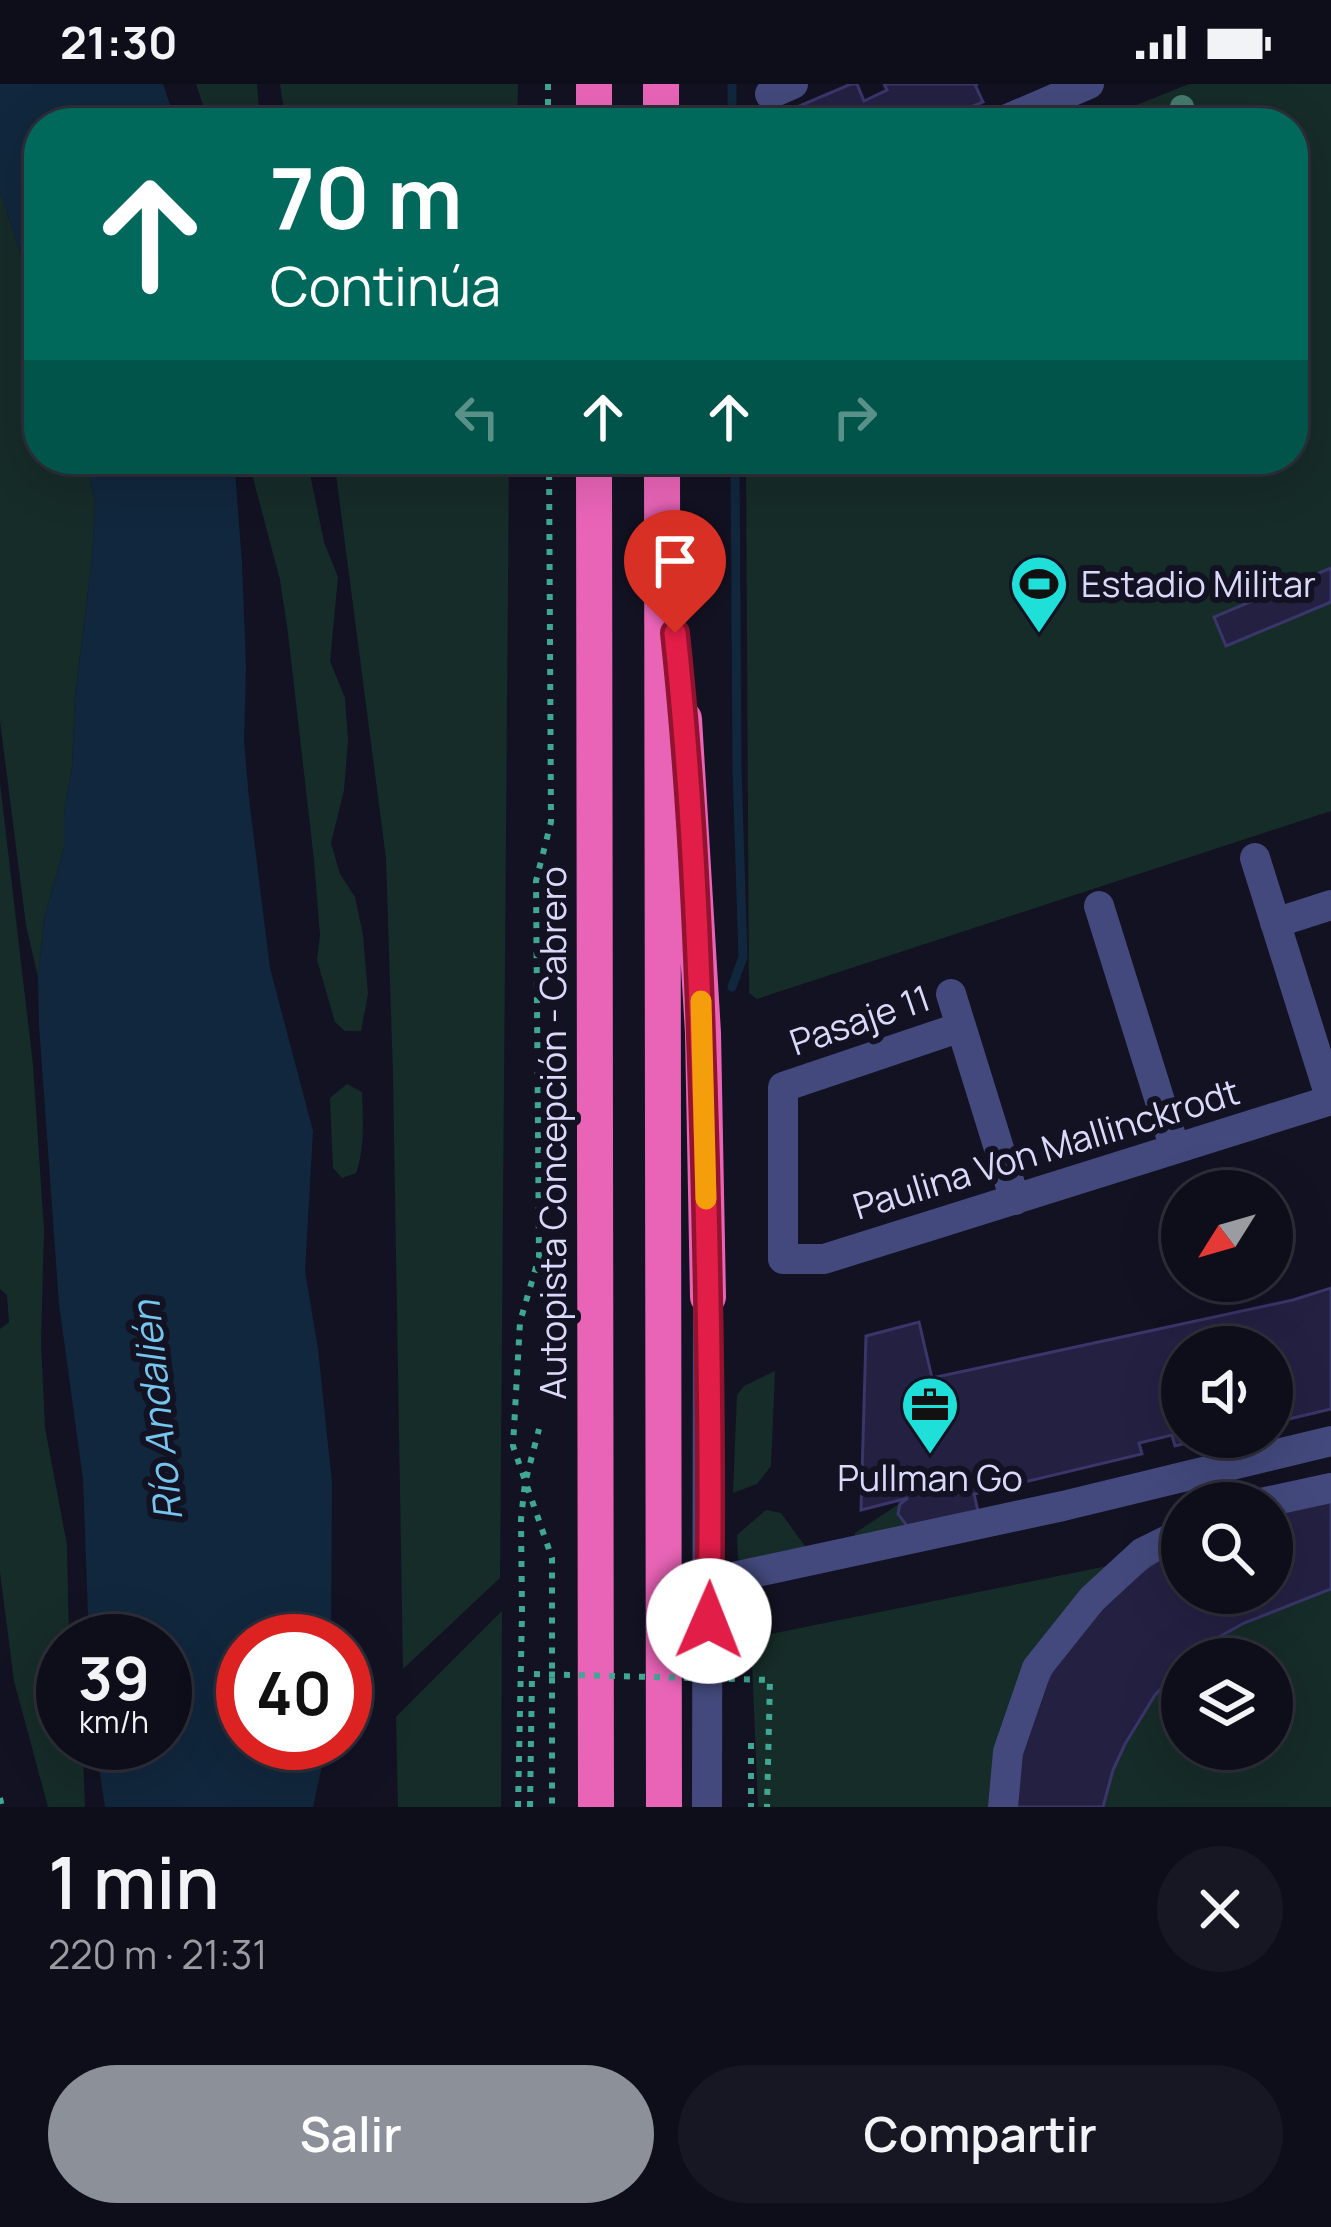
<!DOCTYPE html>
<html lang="es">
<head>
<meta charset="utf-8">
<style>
  body { margin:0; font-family:Manrope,sans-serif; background:#171723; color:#f1f3f6; height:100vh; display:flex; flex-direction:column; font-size:45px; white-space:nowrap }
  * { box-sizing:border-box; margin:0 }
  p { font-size:39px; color:#9b9ca2 }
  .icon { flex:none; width:66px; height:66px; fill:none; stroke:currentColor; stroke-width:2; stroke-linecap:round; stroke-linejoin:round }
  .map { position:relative; height:1723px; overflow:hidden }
  .side { display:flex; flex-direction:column; background:#0e0e1a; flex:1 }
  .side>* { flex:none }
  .top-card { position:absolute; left:24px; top:24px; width:1284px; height:366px; border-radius:48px; box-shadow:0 12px 48px #0002,0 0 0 3px #2e2e39; background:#00695c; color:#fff; overflow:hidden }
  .needle { width:78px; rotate:233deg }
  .tools { position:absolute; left:1161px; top:1086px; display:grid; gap:24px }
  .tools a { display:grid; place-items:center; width:132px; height:132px; border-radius:50%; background:#0e0e1a; box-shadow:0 12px 48px #0002,0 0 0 3px #2e2e39; font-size:60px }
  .speed { position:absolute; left:36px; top:1530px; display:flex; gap:24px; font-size:60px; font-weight:700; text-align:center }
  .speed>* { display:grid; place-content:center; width:156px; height:156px; border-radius:50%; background:#0e0e1a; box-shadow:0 12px 48px #0002,0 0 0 3px #2e2e39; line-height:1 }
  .speed small { font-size:30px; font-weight:400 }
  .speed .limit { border:18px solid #d22; background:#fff; color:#111 }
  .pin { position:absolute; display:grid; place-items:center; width:102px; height:102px; color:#fff; margin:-123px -51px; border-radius:50% 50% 50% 0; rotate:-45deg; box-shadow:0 0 12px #0007 }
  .pin .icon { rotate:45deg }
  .me { position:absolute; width:132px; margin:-66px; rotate:1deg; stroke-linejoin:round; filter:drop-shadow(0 0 9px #0008) }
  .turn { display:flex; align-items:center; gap:42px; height:252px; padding:0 48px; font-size:54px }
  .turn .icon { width:156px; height:156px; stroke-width:2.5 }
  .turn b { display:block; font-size:84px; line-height:102px }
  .lanes { display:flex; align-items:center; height:114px; padding:0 48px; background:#0003; justify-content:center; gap:60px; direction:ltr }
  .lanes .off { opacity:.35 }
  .round { display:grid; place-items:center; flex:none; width:126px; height:126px; border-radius:63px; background:#171723 }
  .head { display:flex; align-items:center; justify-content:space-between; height:204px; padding:0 48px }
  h1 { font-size:72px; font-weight:600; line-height:90px }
  .button { display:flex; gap:24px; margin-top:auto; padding:24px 48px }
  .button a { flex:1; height:138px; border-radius:72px; background:#8c9099; color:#fff; font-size:48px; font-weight:600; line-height:138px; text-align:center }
  .button a+a { background:#171723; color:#f1f3f6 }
  .status { display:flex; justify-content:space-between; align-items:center; height:84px; padding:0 60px; background:#0e0e1a; direction:ltr }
  .status svg { height:33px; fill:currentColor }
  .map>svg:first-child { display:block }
  .green { fill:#162c28; fill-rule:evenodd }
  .water { fill:#11273d }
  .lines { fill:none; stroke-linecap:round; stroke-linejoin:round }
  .stream { stroke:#11273d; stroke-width:9 }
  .building { fill:#232042; stroke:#39366a; stroke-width:3 }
  .path { stroke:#40a793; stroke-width:6; stroke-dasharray:6 9; stroke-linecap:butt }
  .minor { stroke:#43497c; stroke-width:30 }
  .highway { stroke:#e964b7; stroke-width:36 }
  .path-bridge { stroke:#40a793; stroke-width:6; stroke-dasharray:6 9; stroke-linecap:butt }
  .tree { fill:#457a6d }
  .route-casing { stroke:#92132f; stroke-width:30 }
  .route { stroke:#e11d48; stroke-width:21 }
  .slow { stroke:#f59e0b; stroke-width:21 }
  .labels { text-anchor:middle; stroke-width:12; stroke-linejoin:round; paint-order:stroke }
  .poi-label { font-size:36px; fill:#d9dafa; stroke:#121223; text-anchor:start }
  .street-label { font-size:36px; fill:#d9dafa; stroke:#121223 }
  .water-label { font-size:39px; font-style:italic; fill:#75c5ec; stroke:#121223 }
</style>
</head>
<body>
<div class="status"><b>21:30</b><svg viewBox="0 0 49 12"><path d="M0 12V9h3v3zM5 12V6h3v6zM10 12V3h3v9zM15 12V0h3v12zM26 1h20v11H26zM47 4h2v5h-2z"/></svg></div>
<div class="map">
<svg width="1331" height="1723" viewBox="0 0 1331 1723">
  <rect width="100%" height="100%" fill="#121223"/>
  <path class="green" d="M196,0H257L260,39H209Z
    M280,0H518L517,39H286Z
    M1189,0H1331V727L757,915L749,909L746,375H1293V39H1092Z
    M0,107L39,224V375H86L95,419L92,474L75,614L72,684L64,728V763L44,835L38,893L26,841L0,637Z
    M248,375H307L324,458L338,493L330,577L345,614L348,656L344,706L331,759L340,790L355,813L363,851L368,910L361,947H345L335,938L317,876L320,851L314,776L288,549L280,496Z
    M334,375H509L500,1494L403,1585L393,991L386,774Z
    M0,699L33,981L44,1146L41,1259L45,1344L67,1461L69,1557H63V1659H76L83,1675L85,1723H48L14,1597L0,1488V1245L9,1238L7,1211L0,1205Z
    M347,1000L362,1008C363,1034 365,1064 356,1089L342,1094L333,1084L330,1014Z
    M775,1287L771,1382L757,1400L733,1409L737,1311L744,1302Z
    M908,1414L900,1420L898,1430L906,1441L753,1484L738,1475L737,1451L766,1426L781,1429L807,1465L855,1454V1449Z
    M1331,1437V1723H758L751,1554L1182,1467V1509H1272ZM1182,1575H1272V1665H1182Z
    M502,1527L501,1723H398L396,1633Z"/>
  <path class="water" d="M0,0H163L176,39H39V224L0,107Z
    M86,375H234L242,479L246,583L244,657L249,715L270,884L313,1047L305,1187L318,1265L332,1399L331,1557H243V1659H327L313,1723H105L95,1659H165V1557H89L83,1395L59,1220L39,941L38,893L44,835L64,763V728L72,684L75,614L92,474L95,419Z"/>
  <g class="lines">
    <path class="stream" d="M732,0V39
      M732,903L743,873L737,684L735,375"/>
  </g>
  <path class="building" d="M851,0H857L864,17L887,6L884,0H978L975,1L983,18L933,39H901L898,33L884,39H781L778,31Z
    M1331,484V518L1226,562L1214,533Z
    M1331,1204V1325L1272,1339V1263H1182V1353H1211L1175,1362L1172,1351L1139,1359L1142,1370L974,1410L978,1427L907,1442L898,1430L900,1420L908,1414L861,1426L866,1252L919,1238L932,1294L1293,1216Z
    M1331,1400V1505L1244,1539L1219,1553L1191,1575H1182V1583L1155,1611L1125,1660L1113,1686L1103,1723H1002L1020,1651L1055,1581L1078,1549L1133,1493L1182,1460V1509H1272V1420Z"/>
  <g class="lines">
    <path class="path" d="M548,0V39
      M549,375L551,738L536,797L539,1173L520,1238L513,1362L552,1474V1723
      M751,1659V1723
      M0,1714L2,1723
      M518,1723L522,1529L521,1435L525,1399L539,1345"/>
    <path class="minor" d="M770,10L793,0
      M998,39L1089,0
      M1099,822L1175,1065
      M1275,839L1331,821
      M951,910L1015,1116
      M961,943L783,1003V1175H824L1331,1016L1255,774
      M1261,1419L1331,1404
      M710,1498L1063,1422L1331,1357
      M707,1723L708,1213
      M1003,1723L1008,1668L1037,1584L1092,1515L1142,1469L1182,1449"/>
    <path class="highway" d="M594,0V39
      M661,0V39
      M594,375L596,1723
      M662,375L664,1723
      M684,635L703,949L708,1213"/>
    <path class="path-bridge" d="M530,1723L532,1590L770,1596L767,1723"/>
  </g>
  <circle class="tree" cx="1182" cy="23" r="12"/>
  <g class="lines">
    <g class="route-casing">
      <path id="route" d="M675,549C694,725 700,902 705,1079C709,1232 712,1385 709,1537"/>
    </g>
    <use href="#route" class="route"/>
    <path class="slow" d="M701,917L706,1115"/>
  </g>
  <defs>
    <g id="stadium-pin" transform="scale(3)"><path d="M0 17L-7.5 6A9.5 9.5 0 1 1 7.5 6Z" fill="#1fe0d8" stroke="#121223"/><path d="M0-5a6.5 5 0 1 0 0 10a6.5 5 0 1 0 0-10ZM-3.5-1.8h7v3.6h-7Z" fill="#111"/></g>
    <g id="office-pin" transform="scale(3)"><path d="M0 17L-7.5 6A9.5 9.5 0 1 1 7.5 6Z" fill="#1fe0d8" stroke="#121223"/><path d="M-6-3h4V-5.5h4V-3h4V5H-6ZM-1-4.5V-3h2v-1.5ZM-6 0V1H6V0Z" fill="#111"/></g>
  </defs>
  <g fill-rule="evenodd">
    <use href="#stadium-pin" x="1039" y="500"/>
    <use href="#office-pin" x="930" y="1321"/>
  </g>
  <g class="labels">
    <g class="poi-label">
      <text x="1081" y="513">Estadio Militar</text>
      <text x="930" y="1407" text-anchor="middle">Pullman Go</text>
    </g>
    <g class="street-label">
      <text transform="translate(860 936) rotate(-19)" y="13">Pasaje 11</text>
      <text transform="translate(553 1049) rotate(-90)" y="13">Autopista Concepción - Cabrero</text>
      <text transform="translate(1046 1065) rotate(-17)" y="13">Paulina Von Mallinckrodt</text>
    </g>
    <g class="water-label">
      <text transform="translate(157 1327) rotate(-96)" y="14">Río Andalién</text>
    </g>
  </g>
</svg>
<div class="tools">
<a><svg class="needle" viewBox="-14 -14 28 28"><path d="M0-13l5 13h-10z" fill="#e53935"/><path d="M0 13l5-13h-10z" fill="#9b9ca2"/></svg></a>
<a><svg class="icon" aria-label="sound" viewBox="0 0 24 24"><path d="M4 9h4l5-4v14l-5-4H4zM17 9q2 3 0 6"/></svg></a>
<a><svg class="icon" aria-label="search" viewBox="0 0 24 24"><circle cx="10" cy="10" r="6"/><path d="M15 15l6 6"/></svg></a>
<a><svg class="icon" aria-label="layers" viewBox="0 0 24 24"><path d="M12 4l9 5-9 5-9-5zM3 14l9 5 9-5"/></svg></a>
</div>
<div class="speed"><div>39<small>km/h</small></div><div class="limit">40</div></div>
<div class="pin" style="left:675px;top:549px;background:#d93025"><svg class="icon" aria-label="arrive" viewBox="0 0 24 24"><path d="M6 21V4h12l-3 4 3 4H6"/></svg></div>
<svg class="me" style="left:709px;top:1537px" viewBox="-20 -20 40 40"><circle r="19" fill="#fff"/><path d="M0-13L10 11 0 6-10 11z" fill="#e11d48"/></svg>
<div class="top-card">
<div class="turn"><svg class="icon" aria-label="ahead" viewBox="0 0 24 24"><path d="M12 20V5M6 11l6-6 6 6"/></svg><div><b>70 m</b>Continúa</div></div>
<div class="lanes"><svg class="icon off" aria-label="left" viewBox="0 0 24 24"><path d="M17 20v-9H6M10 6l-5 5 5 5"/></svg><svg class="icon" aria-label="ahead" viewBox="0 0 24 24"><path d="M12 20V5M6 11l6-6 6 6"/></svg><svg class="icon" aria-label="ahead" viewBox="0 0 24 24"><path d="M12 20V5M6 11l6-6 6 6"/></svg><svg class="icon off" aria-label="right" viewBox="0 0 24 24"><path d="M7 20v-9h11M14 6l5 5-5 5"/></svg></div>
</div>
</div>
<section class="side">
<div class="head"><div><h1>1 min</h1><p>220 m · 21:31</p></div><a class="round"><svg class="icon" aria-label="close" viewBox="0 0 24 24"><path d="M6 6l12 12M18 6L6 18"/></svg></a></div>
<div class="button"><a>Salir</a><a>Compartir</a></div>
</section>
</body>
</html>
